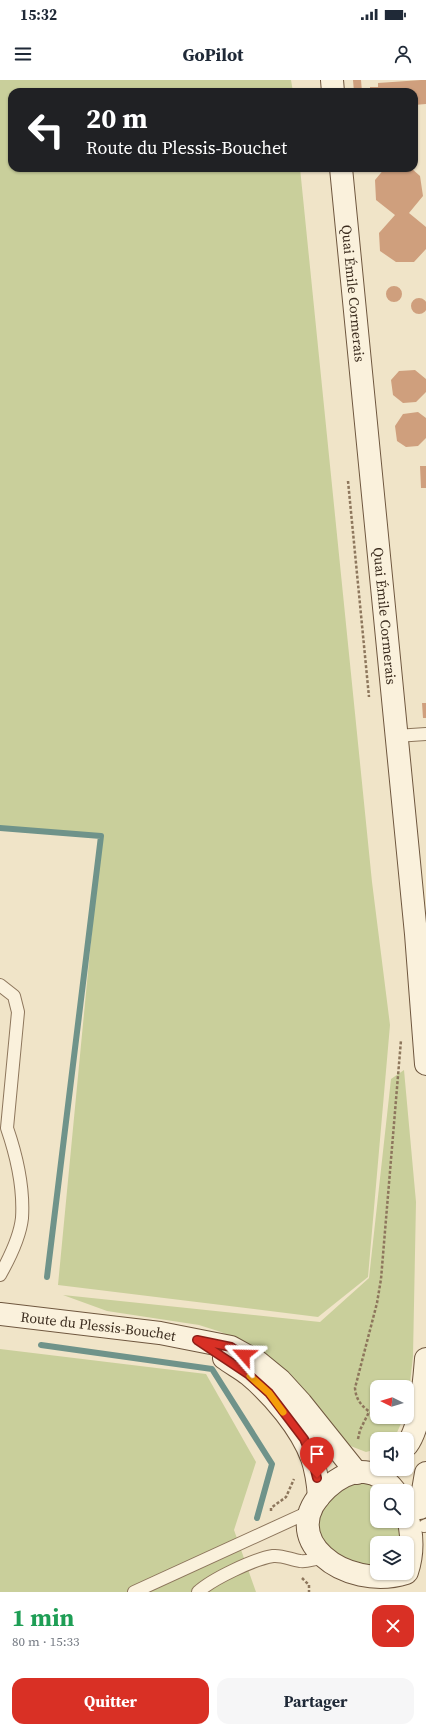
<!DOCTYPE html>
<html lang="fr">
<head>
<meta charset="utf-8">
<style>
  body { margin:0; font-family:"Source Serif 4",serif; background:#f6f6f7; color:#1f2937; height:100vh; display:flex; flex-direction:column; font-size:15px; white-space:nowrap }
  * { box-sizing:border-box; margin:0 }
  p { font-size:13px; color:#747a83 }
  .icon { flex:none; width:22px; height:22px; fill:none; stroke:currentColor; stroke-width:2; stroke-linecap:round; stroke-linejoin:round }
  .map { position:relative; height:1512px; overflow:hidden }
  .sheet { display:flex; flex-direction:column; background:#fff; flex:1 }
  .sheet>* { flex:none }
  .banner { position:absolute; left:8px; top:8px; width:410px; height:84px; border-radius:12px; box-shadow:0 1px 3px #0004; background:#202124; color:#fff; overflow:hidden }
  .needle { width:26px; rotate:275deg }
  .buttons { position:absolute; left:370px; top:1300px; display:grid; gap:8px }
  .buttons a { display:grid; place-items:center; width:44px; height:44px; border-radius:8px; background:#fff; box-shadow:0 1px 3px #0004; font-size:20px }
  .pin { position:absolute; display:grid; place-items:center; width:34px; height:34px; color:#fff; margin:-41px -17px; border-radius:50% 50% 50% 0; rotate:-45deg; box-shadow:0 0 4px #0007 }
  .pin .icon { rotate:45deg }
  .me { position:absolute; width:44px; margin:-22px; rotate:295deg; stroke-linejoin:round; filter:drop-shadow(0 0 3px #0008) }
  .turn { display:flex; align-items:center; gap:14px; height:84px; padding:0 12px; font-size:18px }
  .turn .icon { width:52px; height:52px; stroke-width:2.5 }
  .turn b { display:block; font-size:28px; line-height:34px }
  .round { display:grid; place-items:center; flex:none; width:42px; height:42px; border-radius:12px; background:#f6f6f7 }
  .headline { display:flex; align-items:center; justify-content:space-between; height:68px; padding:0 12px }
  h1 { font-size:24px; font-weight:700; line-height:30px; color:#1e9e55 }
  .primary-button { display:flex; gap:8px; margin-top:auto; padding:8px 12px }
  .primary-button a { flex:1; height:46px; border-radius:12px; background:#d93025; color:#fff; font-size:16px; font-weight:700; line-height:46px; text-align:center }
  .primary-button a+a { background:#f6f6f7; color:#1f2937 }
  .status { display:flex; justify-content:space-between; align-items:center; height:28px; padding:0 20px; background:#fff; direction:ltr }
  .status svg { height:11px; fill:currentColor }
  header { display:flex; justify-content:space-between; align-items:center; height:52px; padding:0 12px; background:#fff; font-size:18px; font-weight:700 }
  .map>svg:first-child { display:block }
  .green { fill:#c9cf9b }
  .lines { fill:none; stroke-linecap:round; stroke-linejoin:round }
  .stream { stroke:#6f938a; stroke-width:6 }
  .building { fill:#cf9f7d }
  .lane-casing { stroke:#8d765c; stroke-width:14 }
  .secondary-casing { stroke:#6f573f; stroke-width:24 }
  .path { stroke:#8d765c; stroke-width:2.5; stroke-dasharray:3 2; stroke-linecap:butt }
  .lane { stroke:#faf1dc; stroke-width:12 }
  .secondary { stroke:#faf1dc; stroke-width:22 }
  .route-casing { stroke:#8d1f18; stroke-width:10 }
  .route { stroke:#d93025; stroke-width:7 }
  .slow { stroke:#f59e0b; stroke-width:7 }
  .labels { text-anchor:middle; stroke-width:3.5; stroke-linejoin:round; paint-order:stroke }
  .street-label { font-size:14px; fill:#3d2e20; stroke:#f7eed8 }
</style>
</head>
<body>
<div class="status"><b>15:32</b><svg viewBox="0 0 49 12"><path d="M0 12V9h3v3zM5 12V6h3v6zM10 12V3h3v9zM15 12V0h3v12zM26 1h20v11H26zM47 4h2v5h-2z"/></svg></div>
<header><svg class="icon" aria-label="menu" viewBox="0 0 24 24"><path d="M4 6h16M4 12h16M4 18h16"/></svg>GoPilot<svg class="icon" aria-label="person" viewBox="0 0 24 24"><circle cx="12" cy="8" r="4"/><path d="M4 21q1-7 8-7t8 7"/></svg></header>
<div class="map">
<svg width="426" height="1512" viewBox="0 0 426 1512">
  <rect width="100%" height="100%" fill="#f0e4c8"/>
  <path class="green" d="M0,0H291L293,12H12V88H300L372,802L390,945L368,1197L318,1237L58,1205L101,756L0,748Z
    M404,990L416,1122L413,1276L407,1330V1307H377V1337H404L394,1359H377V1369L366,1372L348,1365L246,1264L221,1252L199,1245L107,1231L63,1215L320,1242L369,1198L391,999Z
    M0,1269L206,1294L256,1382L234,1450L256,1512H0Z
    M366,1402L395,1411H377V1441H407V1463H377V1493L351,1498L317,1452C322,1421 335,1407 366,1402Z"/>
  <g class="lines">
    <path class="stream" d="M0,748L101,756L47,1197
      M41,1265L212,1289L272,1384L257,1438"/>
  </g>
  <path class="building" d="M353,0H361L362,12H354Z
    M421,0H426V24L414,25V12H370V7H378V3Z
    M414,44L416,46L418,65L414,70Z
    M385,88H411L420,96L423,116L409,133L426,147V169L414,182H396L380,171L379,153L395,135L376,120L375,100Z
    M386 214a8 8 0 1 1 16 0a8 8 0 1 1-16 0Z
    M411 226a8 8 0 1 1 16 0a8 8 0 1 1-16 0Z
    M415,290L426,299V312L416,322L403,323L393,315L391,300L399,291Z
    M418,332L426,338V358L418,366L406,367L397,361L395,346L403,334Z
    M420,386H426V408H421Z
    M422,623H426V638H423Z"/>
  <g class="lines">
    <g class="lane-casing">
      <path id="lane" d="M396,656L426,654
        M0,905L14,916L18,932L7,1048C17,1077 24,1107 22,1138C20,1157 9,1179 0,1195
        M424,1446L426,1445
        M134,1512L311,1431
        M198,1512C212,1499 254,1479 273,1476C283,1475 291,1480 300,1481C305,1482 311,1480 316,1479"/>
    </g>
    <g class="secondary-casing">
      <g id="secondary">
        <path d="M332,0L333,12"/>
        <path id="s1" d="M341,88L416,854L426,984"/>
        <path id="s2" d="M0,1234L160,1253L231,1267L258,1282L280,1300L301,1323L357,1393"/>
        <path d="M224,1278C232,1284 242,1289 249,1295C273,1315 301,1348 312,1378C316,1390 318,1403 319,1417"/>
        <path d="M407,1365C421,1346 424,1303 426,1279"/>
        <path d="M420,1428L426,1393"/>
        <path d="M406,1493C346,1512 272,1458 327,1408C381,1358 426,1436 407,1492"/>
      </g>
    </g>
    <path class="path" d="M348,401L369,617
      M377,1336C365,1330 356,1322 355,1308L377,1223L381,1199L401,960
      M380,1337L394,1343
      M358,1359L360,1350L369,1332
      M271,1431V1428L286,1417L294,1399
      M302,1498L309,1505V1512"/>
    <use href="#lane" class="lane"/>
    <use href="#secondary" class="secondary"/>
  </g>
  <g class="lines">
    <g class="route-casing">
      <path id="route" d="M244,1275L231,1267L197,1260L248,1294L269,1313L304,1359L312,1378L317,1398"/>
    </g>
    <use href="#route" class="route"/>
    <path class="slow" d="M250,1296L269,1313L283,1332"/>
  </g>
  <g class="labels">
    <g class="street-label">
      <text dy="5" stroke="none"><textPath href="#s1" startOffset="126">Quai Émile Cormerais</textPath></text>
      <text dy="5" stroke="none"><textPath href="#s1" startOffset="450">Quai Émile Cormerais</textPath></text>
      <text dy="5" stroke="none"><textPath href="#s2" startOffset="99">Route du Plessis-Bouchet</textPath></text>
    </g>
  </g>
</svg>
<div class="buttons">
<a><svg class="needle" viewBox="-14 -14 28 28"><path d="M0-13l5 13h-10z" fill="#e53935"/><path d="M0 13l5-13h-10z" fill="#747a83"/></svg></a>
<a><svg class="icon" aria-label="sound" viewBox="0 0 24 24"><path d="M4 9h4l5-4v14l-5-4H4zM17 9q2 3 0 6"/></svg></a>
<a><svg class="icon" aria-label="search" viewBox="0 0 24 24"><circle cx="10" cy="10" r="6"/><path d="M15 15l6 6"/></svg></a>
<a><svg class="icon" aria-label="layers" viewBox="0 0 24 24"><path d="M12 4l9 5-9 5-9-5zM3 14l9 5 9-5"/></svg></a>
</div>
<div class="pin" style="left:317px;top:1398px;background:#d93025"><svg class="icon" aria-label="arrive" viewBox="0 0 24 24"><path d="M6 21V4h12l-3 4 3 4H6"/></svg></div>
<svg class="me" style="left:244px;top:1275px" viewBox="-20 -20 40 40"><path d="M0-17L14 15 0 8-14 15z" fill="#d93025" stroke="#fff" stroke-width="4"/></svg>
<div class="banner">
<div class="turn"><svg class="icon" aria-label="left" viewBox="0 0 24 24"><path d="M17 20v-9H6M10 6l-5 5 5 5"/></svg><div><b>20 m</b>Route du Plessis-Bouchet</div></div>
</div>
</div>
<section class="sheet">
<div class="headline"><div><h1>1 min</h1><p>80 m · 15:33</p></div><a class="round" style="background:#d93025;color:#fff"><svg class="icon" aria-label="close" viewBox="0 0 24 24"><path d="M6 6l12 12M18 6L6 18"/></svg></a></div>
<div class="primary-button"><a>Quitter</a><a>Partager</a></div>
</section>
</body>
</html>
